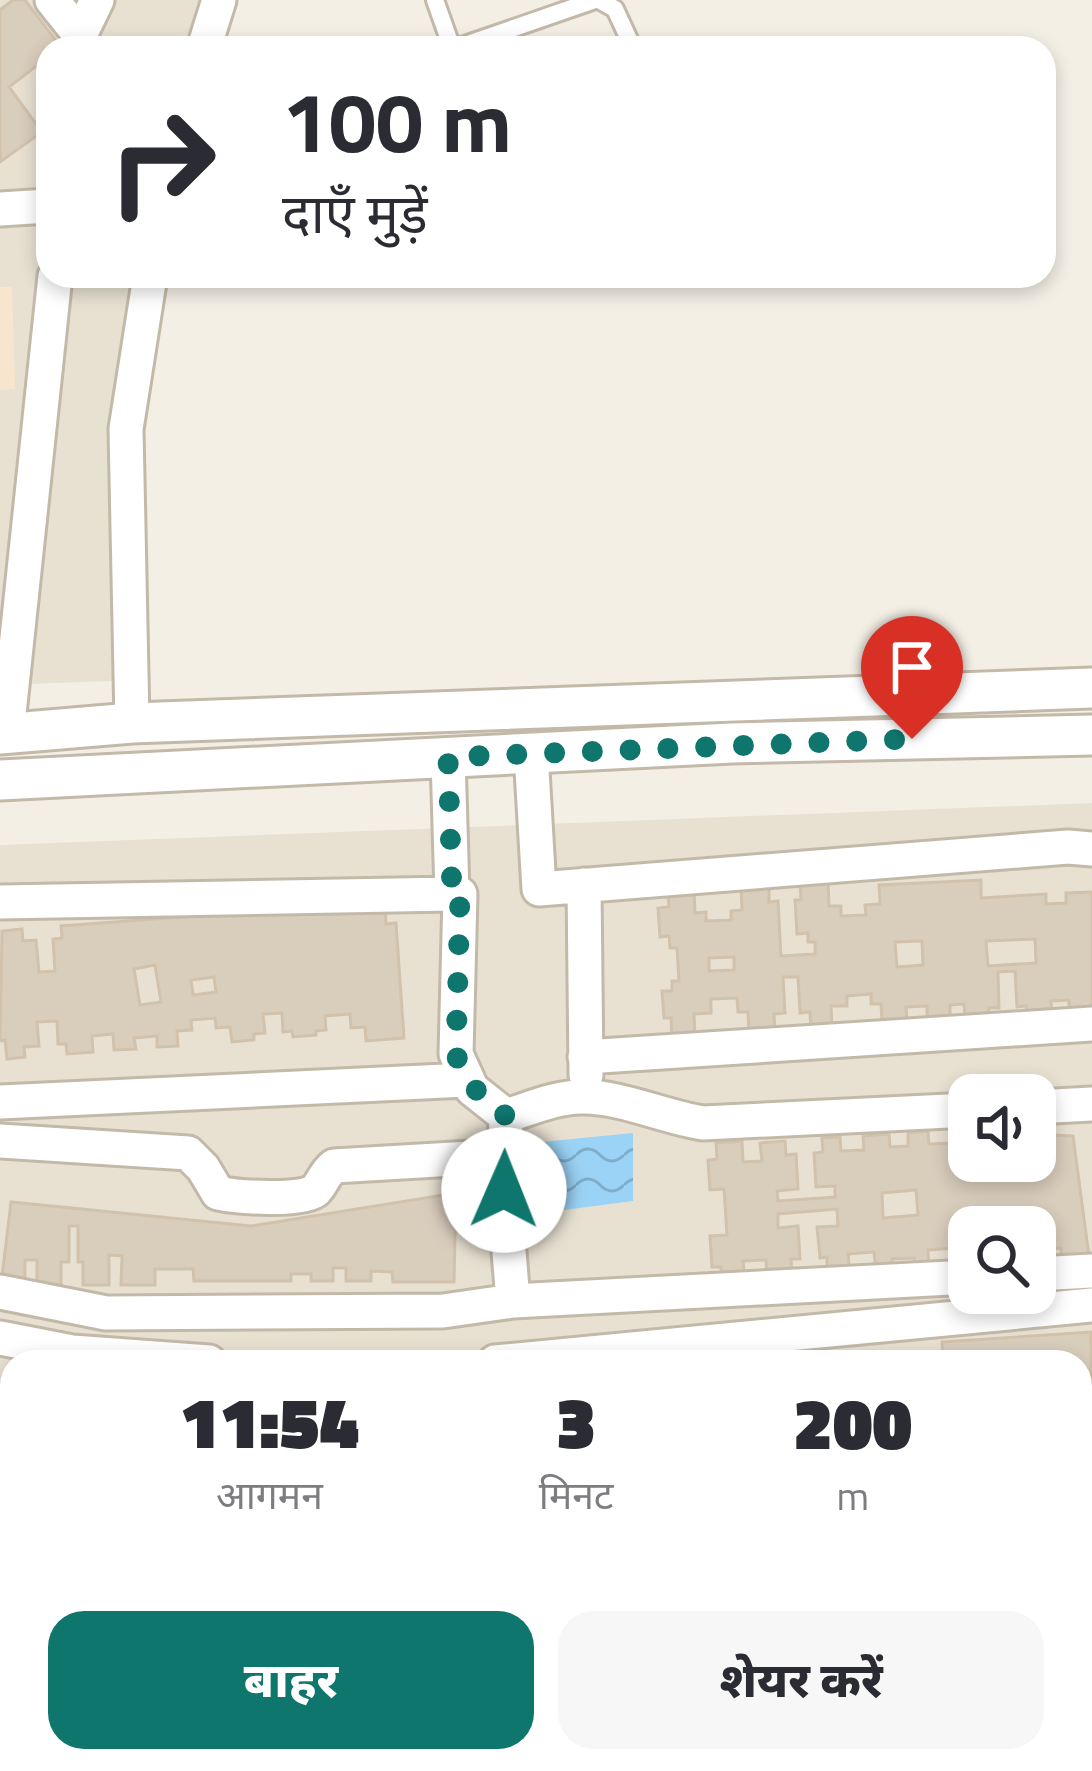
<!DOCTYPE html>
<html lang="hi">
<head>
<meta charset="utf-8">
<style>
  body { margin:0; font-family:"Titillium Web","Noto Sans Devanagari",sans-serif; background:#f7f7f7; color:#2b2b33; height:100vh; display:flex; flex-direction:column; font-size:45px; white-space:nowrap }
  * { box-sizing:border-box; margin:0 }
  p { font-size:39px; color:#7c7c81 }
  .icon { flex:none; width:66px; height:66px; fill:none; stroke:currentColor; stroke-width:2; stroke-linecap:round; stroke-linejoin:round }
  .map { position:relative; flex:1; overflow:hidden }
  .details { position:absolute; left:0px; top:1350px; width:1092px; height:423px; display:flex; flex-direction:column; background:#fff; border-radius:36px 36px 0 0; box-shadow:0 6px 18px #0003 }
  .details>* { flex:none }
  .top-card { position:absolute; left:36px; top:36px; width:1020px; height:252px; border-radius:36px; box-shadow:0 6px 18px #0003; background:#fff; color:#2b2b33; overflow:hidden }
  .controls { position:absolute; left:948px; top:1074px; display:grid; gap:24px }
  .controls a { display:grid; place-items:center; width:108px; height:108px; border-radius:24px; background:#fff; box-shadow:0 6px 18px #0003; font-size:60px }
  .pin { position:absolute; display:grid; place-items:center; width:102px; height:102px; color:#fff; margin:-123px -51px; border-radius:50% 50% 50% 0; rotate:-45deg; box-shadow:0 0 12px #0007 }
  .pin .icon { rotate:45deg }
  .me { position:absolute; width:132px; margin:-66px; rotate:1deg; stroke-linejoin:round; filter:drop-shadow(0 0 9px #0008) }
  .turn { display:flex; align-items:center; gap:42px; height:252px; padding:0 48px; font-size:54px }
  .turn .icon { width:156px; height:156px; stroke-width:2.5 }
  .turn b { display:block; font-size:84px; line-height:102px }
  .eta { display:flex; justify-content:space-evenly; align-items:center; height:204px; text-align:center }
  .eta b { font-size:72px; font-weight:800; line-height:84px }
  .primary-button { display:flex; gap:24px; margin-top:auto; padding:24px 48px }
  .primary-button a { flex:1; height:138px; border-radius:36px; background:#0f766e; color:#fff; font-size:48px; font-weight:800; line-height:138px; text-align:center }
  .primary-button a+a { background:#f7f7f7; color:#2b2b33 }
  .map>svg:first-child { display:block }
  .residential { fill:#e8e1d2; fill-rule:evenodd }
  .commercial { fill:#f8e5ce }
  .water { fill:url(#water-waves) }
  .building { fill:#d9cdbc; stroke:#d2c2ac; stroke-width:3; fill-rule:evenodd }
  .lines { fill:none; stroke-linecap:round; stroke-linejoin:round }
  .service-casing { stroke:#c3b9a9; stroke-width:22 }
  .minor-casing { stroke:#c3b9a9; stroke-width:39 }
  .tertiary-casing { stroke:#c3b9a9; stroke-width:45 }
  .service { stroke:#fff; stroke-width:16 }
  .minor { stroke:#fff; stroke-width:33 }
  .tertiary { stroke:#fff; stroke-width:39 }
  .route { stroke:#0f766e; stroke-width:21; stroke-dasharray:0 37.8 }
</style>
</head>
<body>
<div class="map">
<svg width="1092" height="1771" viewBox="0 0 1092 1771">
  <defs>
    <pattern id="water-waves" width="16" height="10" patternUnits="userSpaceOnUse" patternTransform="scale(3)"><rect width="16" height="10" fill="#9bd3f6"/><path d="M0 5q4-4 8 0t8 0" fill="none" stroke="#80adc8"/></pattern>
  </defs>
  <rect width="100%" height="100%" fill="#f4efe5"/>
  <path class="residential" d="M0,0H201L185,48H48V276H140L117,442L112,681L0,685Z
    M1092,803V1771H0V845ZM969,1095H1035V1161H969ZM969,1227H1035V1293H969ZM12,1362H1080V1761H12Z"/>
  <path class="commercial" d="M0,287H12L15,389L0,390Z"/>
  <path class="water" d="M633,1133V1201L511,1217V1145Z"/>
  <path class="building" d="M13,0H25L61,47L48,48V57L9,87L42,132L0,162V10Z
    M981,880V898L1046,894V904L1066,903V893L1092,892V1014L1069,1016V1000L1051,1001L1052,1016L1027,1018L1026,1006L1017,1007L1015,971L998,972L999,1008H989V1017L965,1018L964,1004L950,1005V1018L927,1020V1006L906,1007L907,1021L882,1022L881,1004H871V994L847,996V1006H831L832,1029L811,1030L810,1012L800,1013L798,977H783L785,1013L774,1014L775,1032L749,1034L748,1012H738L737,998L711,999V1013L694,1014L695,1037L672,1038L671,1018H664L662,991H672V981H679L677,948H670L669,936L660,937L658,908L669,907L668,889L694,888L695,913L706,912V921L731,920V911L742,910L741,886L769,884V902L778,901L781,956L815,954V942H808V933L797,934L795,900H801L800,883L828,881L829,906H841V916L866,915L865,905L880,904L879,885ZM1035,939L1036,963L988,966L986,941ZM922,941L923,965L897,967L895,942ZM734,957V970L709,971V958Z
    M385,902L386,924L396,923L404,1038L366,1041L365,1027L351,1028L350,1014L325,1016L326,1030L316,1031V1035L293,1037L292,1031L283,1032L282,1013L263,1014L265,1033L254,1034V1040L232,1042L230,1027L216,1028L215,1018L191,1020L192,1030L177,1031L178,1046L157,1047V1036L134,1038L136,1049L114,1050L113,1034L92,1036L93,1052L67,1054L66,1044H58L57,1021L37,1022L39,1046L24,1047L25,1057L7,1059L5,1040L0,1041L2,931L22,929L23,941L36,940L39,972L55,971L53,939L62,938L61,926ZM155,965L161,1002L140,1005L134,969ZM214,977L216,992L193,995L191,980Z
    M950,1130L969,1131V1161H1035V1134L1073,1136L1089,1256L1061,1258V1248L1037,1250L1035,1259V1227H969V1264L955,1265L954,1248L928,1250L929,1267L915,1268L914,1258L892,1259L893,1269L876,1271L874,1252L848,1254L850,1272L827,1274V1257L820,1258L817,1227L838,1226L837,1209L778,1214V1228L798,1226L800,1259H791L792,1276L767,1278L766,1260L743,1261L745,1280L722,1281L721,1267H712L710,1236L727,1235L724,1189L710,1190L708,1160L717,1159L716,1143L742,1141L743,1162L762,1161L760,1143L785,1141L786,1155L796,1154L798,1189L777,1191L778,1201L835,1197V1186L816,1187L814,1153L823,1152L822,1138L840,1137L841,1151L864,1150L863,1136L889,1134L890,1147L908,1146V1133L928,1131L929,1144L951,1143ZM916,1190L918,1215L883,1218L882,1193Z
    M456,1193L454,1282H393L392,1272L371,1271V1281H346V1268H333V1281H311V1274H291V1281H194L193,1269H155V1285H121L122,1256L109,1255V1285H83V1262H78V1226H69V1262H61V1285H37V1260H25V1285H1L11,1202L251,1226Z
    M1091,1332L1092,1442L1080,1443V1362H943L942,1342Z
    M3,1420L12,1421V1536L0,1535Z
    M1092,1574V1745L1080,1746V1575Z
    M0,1683L12,1689V1761H153L163,1771H0Z
    M432,1761H657V1762L551,1771H433Z
    M683,1761H780L684,1771Z"/>
  <g class="lines">
    <g class="service-casing">
      <path id="service" d="M435,0L452,48
        M599,0L615,9L633,48
        M456,48L595,0"/>
    </g>
    <g class="minor-casing">
      <path id="minor" d="M52,0L80,35
        M79,48L80,35L97,0
        M204,48L219,0
        M0,209L48,206
        M132,723L126,429L150,276
        M7,733L55,276
        M531,753L539,889L1068,847L1092,849
        M448,757L452,894H460L456,1054L472,1089L506,1116L504,1190L513,1301
        M584,885L586,1075
        M0,902L452,894
        M585,1057L1092,1024
        M0,1102L466,1080
        M1035,1107L1092,1104
        M506,1116C529,1109 556,1097 581,1097C621,1096 663,1117 703,1123L969,1110
        M0,1141L188,1153L203,1168L218,1193C236,1197 304,1202 316,1190C323,1182 325,1173 334,1166L505,1156
        M1035,1274L1092,1271
        M0,1292L106,1313L443,1311L513,1301L969,1277
        M0,1338L72,1352L209,1362
        M495,1362L1092,1305
        M1080,1512H1092
        M1080,1542L1092,1541
        M0,1585L12,1589
        M310,1761L321,1771
        M344,1761L345,1771
        M376,1761L377,1771
        M962,1761V1771
        M1077,1771L1092,1770"/>
    </g>
    <g class="tertiary-casing">
      <path id="tertiary" d="M0,734L132,723L1092,688
        M0,780L732,743L1092,735"/>
    </g>
    <use href="#service" class="service"/>
    <use href="#minor" class="minor"/>
    <use href="#tertiary" class="tertiary"/>
  </g>
  <g class="lines">
    <path class="route" d="M504,1190L506,1116C482,1097 465,1084 456,1054L460,894H452L448,757L912,739"/>
  </g>
</svg>
<div class="controls">
<a><svg class="icon" aria-label="sound" viewBox="0 0 24 24"><path d="M4 9h4l5-4v14l-5-4H4zM17 9q2 3 0 6"/></svg></a>
<a><svg class="icon" aria-label="search" viewBox="0 0 24 24"><circle cx="10" cy="10" r="6"/><path d="M15 15l6 6"/></svg></a>
</div>
<div class="pin" style="left:912px;top:739px;background:#d93025"><svg class="icon" aria-label="arrive" viewBox="0 0 24 24"><path d="M6 21V4h12l-3 4 3 4H6"/></svg></div>
<svg class="me" style="left:504px;top:1190px" viewBox="-20 -20 40 40"><circle r="19" fill="#fff"/><path d="M0-13L10 11 0 6-10 11z" fill="#0f766e"/></svg>
<div class="top-card">
<div class="turn"><svg class="icon" aria-label="right" viewBox="0 0 24 24"><path d="M7 20v-9h11M14 6l5 5-5 5"/></svg><div><b>100 m</b>दाएँ मुड़ें</div></div>
</div>
<section class="details">
<div class="eta">
<div><b>11:54</b><p>आगमन</p></div>
<div><b>3</b><p>मिनट</p></div>
<div><b>200</b><p>m</p></div>
</div>
<div class="primary-button"><a>बाहर</a><a>शेयर करें</a></div>
</section>
</div>
</body>
</html>
